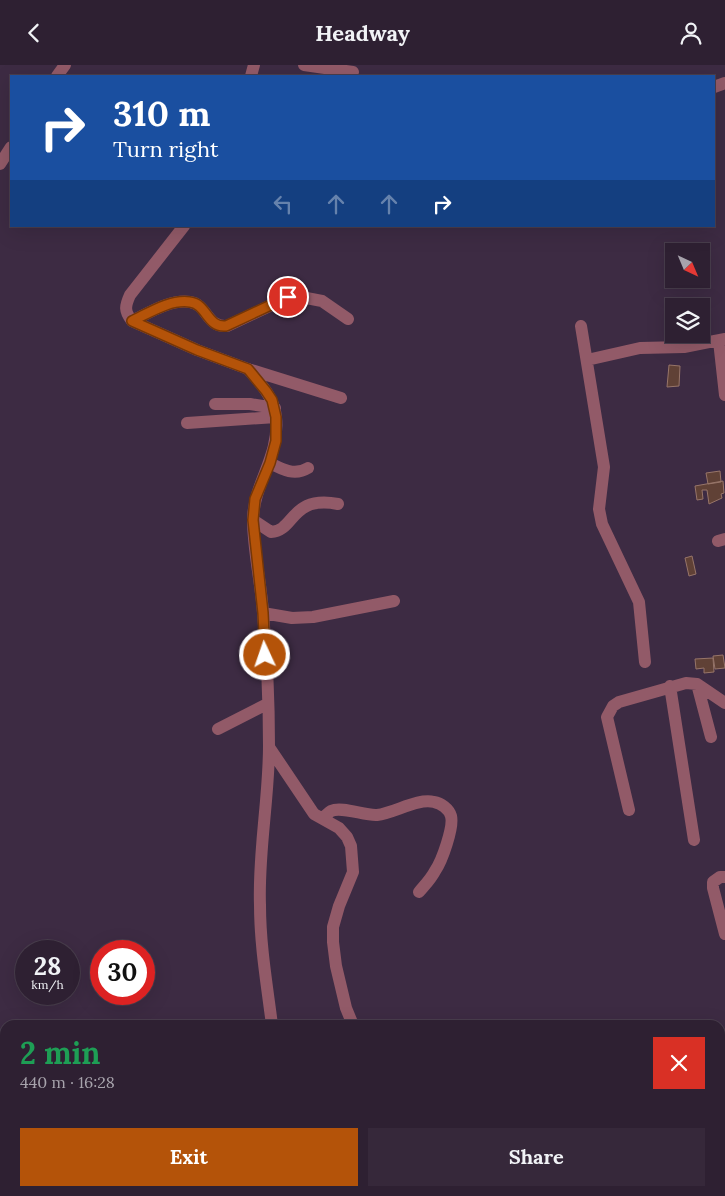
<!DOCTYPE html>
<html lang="en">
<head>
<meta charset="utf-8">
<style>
  body { margin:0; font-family:Lora,serif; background:#36283a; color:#f1f3f6; height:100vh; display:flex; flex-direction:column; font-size:19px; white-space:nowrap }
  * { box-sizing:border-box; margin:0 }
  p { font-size:16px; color:#a7a3ac }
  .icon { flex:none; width:28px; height:28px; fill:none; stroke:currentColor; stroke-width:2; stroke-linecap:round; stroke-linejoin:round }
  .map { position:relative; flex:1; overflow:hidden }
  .drawer { position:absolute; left:0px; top:955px; width:725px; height:176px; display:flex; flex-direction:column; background:#2e2032; border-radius:15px 15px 0 0; box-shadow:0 5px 20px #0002,0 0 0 1px #493e4d }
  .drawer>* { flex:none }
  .banner { position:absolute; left:10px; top:10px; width:705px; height:152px; border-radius:0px; box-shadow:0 5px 20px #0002,0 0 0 1px #493e4d; background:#1a4fa0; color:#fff; overflow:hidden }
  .needle { width:32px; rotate:136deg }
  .buttons { position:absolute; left:665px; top:178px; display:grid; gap:10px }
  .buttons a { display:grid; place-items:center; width:45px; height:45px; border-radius:0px; background:#2e2032; box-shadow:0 5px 20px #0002,0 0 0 1px #493e4d; font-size:25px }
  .speed { position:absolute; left:15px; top:875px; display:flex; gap:10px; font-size:25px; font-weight:700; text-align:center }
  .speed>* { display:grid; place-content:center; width:65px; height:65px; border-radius:50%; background:#2e2032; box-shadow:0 5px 20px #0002,0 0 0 1px #493e4d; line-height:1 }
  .speed small { font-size:12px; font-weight:400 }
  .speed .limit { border:8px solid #d22; background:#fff; color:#111 }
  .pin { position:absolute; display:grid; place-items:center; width:42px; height:42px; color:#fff; margin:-21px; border:2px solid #fff; border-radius:50%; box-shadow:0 1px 5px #0007 }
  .me { position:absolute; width:55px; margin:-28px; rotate:357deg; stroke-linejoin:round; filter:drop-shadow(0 0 4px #0008) }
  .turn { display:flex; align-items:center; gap:18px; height:105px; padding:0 20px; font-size:22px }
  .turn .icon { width:65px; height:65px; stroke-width:2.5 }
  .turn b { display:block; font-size:35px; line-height:42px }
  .lanes { display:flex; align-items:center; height:48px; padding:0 20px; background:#0003; justify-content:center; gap:25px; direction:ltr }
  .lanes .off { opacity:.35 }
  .round { display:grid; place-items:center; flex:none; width:52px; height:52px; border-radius:0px; background:#36283a }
  .head { display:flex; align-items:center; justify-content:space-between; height:85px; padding:0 20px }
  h1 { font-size:30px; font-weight:800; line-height:38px; color:#1e9e55 }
  .button { display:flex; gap:10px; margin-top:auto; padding:10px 20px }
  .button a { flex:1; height:58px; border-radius:0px; background:#b45309; color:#fff; font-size:20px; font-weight:800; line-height:58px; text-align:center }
  .button a+a { background:#36283a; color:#f1f3f6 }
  header { display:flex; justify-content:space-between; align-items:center; height:65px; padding:0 20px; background:#2e2032; font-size:22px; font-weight:800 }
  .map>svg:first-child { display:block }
  .building { fill:#604136; stroke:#977569 }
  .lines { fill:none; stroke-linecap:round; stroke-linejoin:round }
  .minor { stroke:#925a68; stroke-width:12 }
  .route-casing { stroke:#753606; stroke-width:12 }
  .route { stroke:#b45309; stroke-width:9 }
</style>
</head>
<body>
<header><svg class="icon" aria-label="back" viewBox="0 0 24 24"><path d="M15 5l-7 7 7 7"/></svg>Headway<svg class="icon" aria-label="person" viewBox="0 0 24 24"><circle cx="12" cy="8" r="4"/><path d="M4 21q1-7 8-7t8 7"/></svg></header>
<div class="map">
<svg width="725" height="1131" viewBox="0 0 725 1131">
  <rect width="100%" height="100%" fill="#3d2b43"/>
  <path class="building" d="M674,261V269H682L683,281L669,282L666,262Z
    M669,300L680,301L679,321L667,322Z
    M720,406L721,417L708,419L706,408Z
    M723,416L724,428L721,429L722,433L709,439L707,425H702L703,434L697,435L695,421Z
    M692,491L696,509L689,511L685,493Z
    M723,590L725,603L715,604L713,591Z
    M713,593L714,607L704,608V603L696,604L695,594Z"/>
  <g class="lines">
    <path class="minor" d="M304,0L353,7
      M57,11L65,0
      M251,11L254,0
      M714,22L725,18
      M0,99L11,82
      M184,161L130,230C125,241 124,246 132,256L197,285L248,304L341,333
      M132,256C149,248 170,234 190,237C207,239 207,263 227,261L280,236L296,231L322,236L348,254
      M581,261L604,402L599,444L602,459L639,537L645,597
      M719,276L725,330
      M587,295L640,283L684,282L725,274
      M248,304C260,318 274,332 276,352C280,392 254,417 253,454C253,485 261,517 263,548C267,592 269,637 269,681C269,734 258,787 260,840C260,880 267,920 272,960
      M215,339H250L275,343
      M187,358L276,352
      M270,398C283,405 295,411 308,403
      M253,455L271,467C295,466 290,430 338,439
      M718,476L725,474
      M263,548L292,553L313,552L394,536
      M697,619L711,672
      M670,621L694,775
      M218,664L267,639
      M269,682L314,749L339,763L347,772L351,781L353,807L339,841L333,862V877L336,901L346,943L353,960
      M629,745L607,652L613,641L619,637L686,618L697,619L725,638
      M322,753C325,751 328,748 331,746C342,741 365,751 377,750C395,748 417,733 434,737C441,738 449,744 451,751C454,762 442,796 435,806C431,814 424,821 419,827
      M725,812H720L713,817V823L725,869
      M285,1126L286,1131
      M450,1126L453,1131"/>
  </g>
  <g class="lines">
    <g class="route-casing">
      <path id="route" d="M265,590L263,548L253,455L255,434L270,398L276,376V352L272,335L266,326L248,304L197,285L132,256C149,248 170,234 190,237C207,239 207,263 226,261L288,232"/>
    </g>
    <use href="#route" class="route"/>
  </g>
</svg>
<div class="buttons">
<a><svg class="needle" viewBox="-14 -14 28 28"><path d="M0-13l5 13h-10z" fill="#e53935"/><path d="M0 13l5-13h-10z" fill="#a7a3ac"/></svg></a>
<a><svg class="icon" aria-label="layers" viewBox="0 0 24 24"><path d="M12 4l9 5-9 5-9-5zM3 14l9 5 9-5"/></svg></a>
</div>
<div class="speed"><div>28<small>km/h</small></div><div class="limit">30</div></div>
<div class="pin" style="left:288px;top:232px;background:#d93025"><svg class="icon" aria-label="arrive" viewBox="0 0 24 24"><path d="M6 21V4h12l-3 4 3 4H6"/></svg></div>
<svg class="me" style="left:265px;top:590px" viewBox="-20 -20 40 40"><circle r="17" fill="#b45309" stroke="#fff" stroke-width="3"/><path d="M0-11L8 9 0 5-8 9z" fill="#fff"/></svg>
<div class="banner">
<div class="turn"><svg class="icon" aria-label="right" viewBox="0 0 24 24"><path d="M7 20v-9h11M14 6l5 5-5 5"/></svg><div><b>310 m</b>Turn right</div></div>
<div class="lanes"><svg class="icon off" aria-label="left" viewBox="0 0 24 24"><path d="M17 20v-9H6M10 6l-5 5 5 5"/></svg><svg class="icon off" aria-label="ahead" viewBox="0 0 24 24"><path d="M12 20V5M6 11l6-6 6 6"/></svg><svg class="icon off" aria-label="ahead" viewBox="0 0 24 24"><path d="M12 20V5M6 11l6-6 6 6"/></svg><svg class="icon" aria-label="right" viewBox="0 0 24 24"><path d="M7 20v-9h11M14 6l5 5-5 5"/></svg></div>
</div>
<section class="drawer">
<div class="head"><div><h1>2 min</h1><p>440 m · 16:28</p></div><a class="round" style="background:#d93025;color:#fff"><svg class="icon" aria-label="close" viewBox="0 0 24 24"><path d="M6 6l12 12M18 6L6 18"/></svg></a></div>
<div class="button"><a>Exit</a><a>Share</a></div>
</section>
</div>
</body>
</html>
